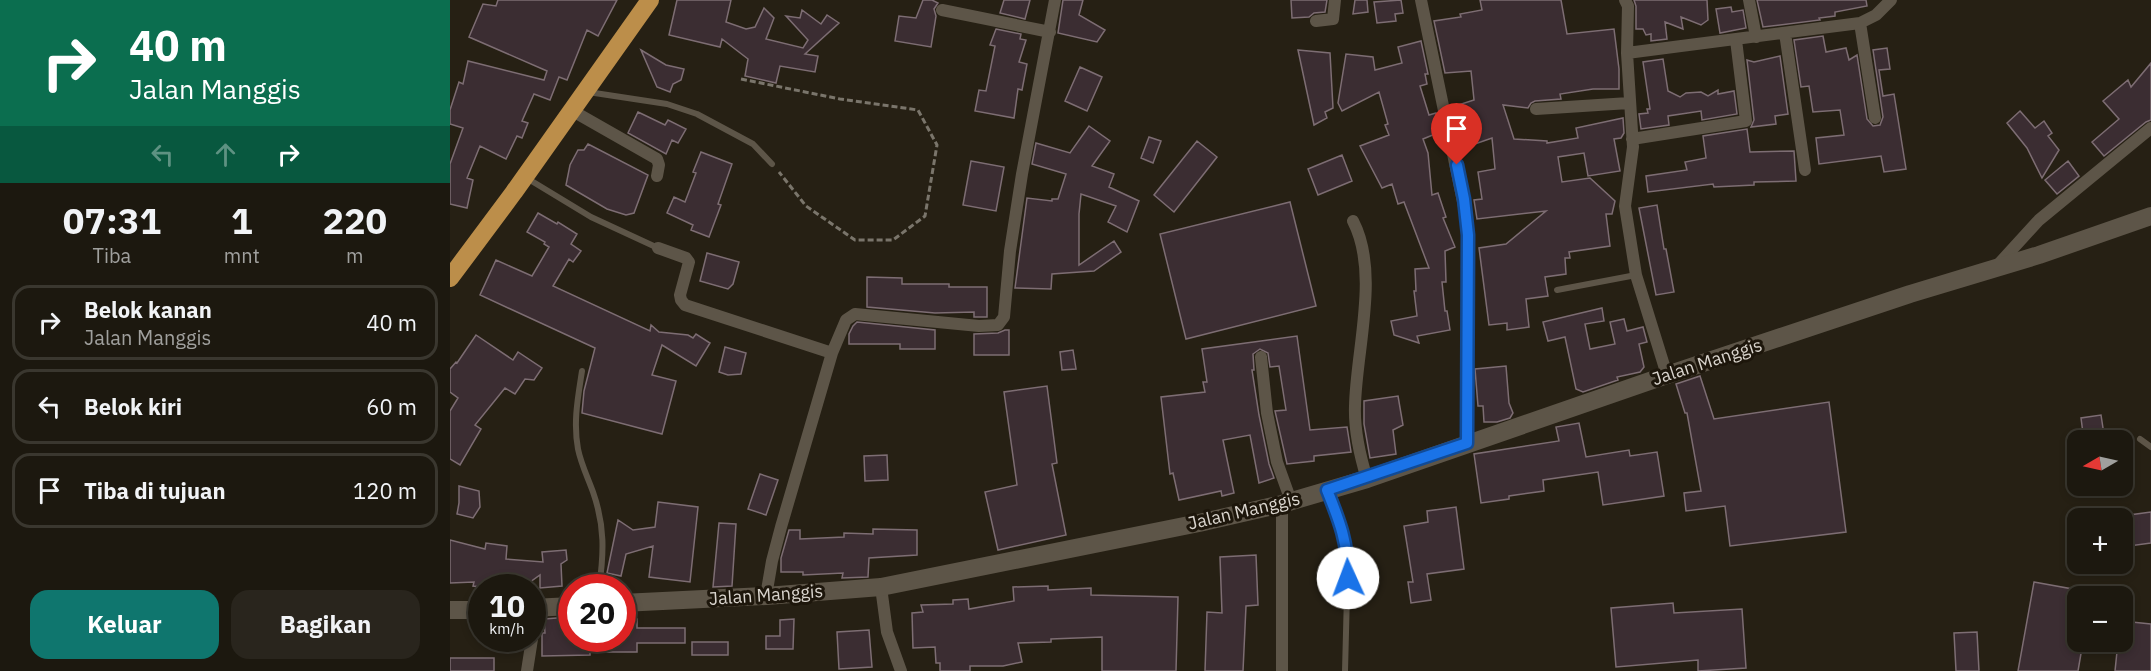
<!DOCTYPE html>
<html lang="id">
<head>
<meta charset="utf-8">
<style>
  body { margin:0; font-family:"IBM Plex Sans",sans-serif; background:#29251d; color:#f1f3f6; height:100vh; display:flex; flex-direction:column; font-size:22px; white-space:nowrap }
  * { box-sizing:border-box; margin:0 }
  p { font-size:20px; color:#a0a09e }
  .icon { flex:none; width:33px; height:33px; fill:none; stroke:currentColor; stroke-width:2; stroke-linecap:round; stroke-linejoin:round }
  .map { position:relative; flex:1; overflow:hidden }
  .drawer { display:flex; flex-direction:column; background:#1c180f; width:450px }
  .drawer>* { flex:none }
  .guide { background:#0b6e4f; color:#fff; overflow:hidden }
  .needle { width:39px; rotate:261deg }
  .tools { position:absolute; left:1617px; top:430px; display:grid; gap:12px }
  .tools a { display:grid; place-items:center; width:66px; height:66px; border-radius:12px; background:#1c180f; box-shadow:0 3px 9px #0003,0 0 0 2px #3a372f; font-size:30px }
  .speed { position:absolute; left:18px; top:574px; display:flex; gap:12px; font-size:30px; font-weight:700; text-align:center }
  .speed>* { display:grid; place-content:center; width:78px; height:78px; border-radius:50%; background:#1c180f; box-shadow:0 3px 9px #0003,0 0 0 2px #3a372f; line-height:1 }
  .speed small { font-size:15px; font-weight:400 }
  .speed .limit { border:9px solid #d22; background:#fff; color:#111 }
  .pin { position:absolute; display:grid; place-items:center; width:51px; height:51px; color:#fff; margin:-62px -26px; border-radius:50% 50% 50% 0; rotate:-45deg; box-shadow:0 0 6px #0007 }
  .pin .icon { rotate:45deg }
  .me { position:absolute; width:66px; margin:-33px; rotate:358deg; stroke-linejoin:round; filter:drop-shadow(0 0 4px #0008) }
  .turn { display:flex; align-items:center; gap:21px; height:126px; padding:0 30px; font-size:27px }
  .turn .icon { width:78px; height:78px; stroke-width:2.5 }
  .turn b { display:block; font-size:42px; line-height:51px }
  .lanes { display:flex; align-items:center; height:57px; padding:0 30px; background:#0003; justify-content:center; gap:30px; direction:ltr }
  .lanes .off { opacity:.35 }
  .eta { display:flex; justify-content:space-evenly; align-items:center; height:102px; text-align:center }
  .eta b { font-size:36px; font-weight:700; line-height:42px }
  .cta { display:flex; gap:12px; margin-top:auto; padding:12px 30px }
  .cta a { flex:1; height:69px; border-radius:18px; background:#0f766e; color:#fff; font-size:24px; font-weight:700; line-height:69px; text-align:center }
  .cta a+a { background:#29251d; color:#f1f3f6 }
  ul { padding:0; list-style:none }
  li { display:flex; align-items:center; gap:18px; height:75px; margin:0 12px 9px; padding:0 18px; border:3px solid #3a372f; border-radius:18px }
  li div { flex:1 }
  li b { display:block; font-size:22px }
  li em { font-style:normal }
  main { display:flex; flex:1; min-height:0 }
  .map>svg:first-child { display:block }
  .building { fill:#3b2d32; stroke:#7d6d73; stroke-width:1.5 }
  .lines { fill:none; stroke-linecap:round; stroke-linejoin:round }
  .path { stroke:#7a756b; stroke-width:3; stroke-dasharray:6 3; stroke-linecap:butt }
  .lane { stroke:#5d5548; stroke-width:6 }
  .street { stroke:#5d5548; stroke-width:12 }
  .secondary { stroke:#5d5548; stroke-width:18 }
  .highway { stroke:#bc8e4a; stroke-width:18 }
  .route-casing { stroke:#114b97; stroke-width:15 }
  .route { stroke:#1a73e8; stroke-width:10 }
  .labels { text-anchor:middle; stroke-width:6; stroke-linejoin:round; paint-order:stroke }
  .street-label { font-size:18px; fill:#d9d4cd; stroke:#1d160b }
</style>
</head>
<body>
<main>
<section class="drawer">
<div class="guide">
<div class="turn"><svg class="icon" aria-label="right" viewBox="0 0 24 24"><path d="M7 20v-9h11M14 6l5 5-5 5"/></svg><div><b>40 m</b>Jalan Manggis</div></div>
<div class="lanes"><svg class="icon off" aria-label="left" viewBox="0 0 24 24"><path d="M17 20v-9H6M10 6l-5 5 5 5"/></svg><svg class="icon off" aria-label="ahead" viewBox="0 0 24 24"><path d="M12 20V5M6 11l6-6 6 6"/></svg><svg class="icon" aria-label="right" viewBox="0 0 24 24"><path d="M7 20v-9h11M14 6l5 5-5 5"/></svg></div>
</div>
<div class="eta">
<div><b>07:31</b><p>Tiba</p></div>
<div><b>1</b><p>mnt</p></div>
<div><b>220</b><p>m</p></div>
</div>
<ul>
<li><svg class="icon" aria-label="right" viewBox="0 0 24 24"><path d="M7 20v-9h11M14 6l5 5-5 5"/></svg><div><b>Belok kanan</b><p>Jalan Manggis</p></div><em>40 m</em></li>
<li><svg class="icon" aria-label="left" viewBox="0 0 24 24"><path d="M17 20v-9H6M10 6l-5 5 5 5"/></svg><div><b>Belok kiri</b></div><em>60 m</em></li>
<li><svg class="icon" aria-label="arrive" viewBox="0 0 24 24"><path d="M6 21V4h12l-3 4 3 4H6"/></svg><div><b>Tiba di tujuan</b></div><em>120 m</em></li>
</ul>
<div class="cta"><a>Keluar</a><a>Bagikan</a></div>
</section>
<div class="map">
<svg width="1701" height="671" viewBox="0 0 1701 671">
  <rect width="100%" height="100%" fill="#262014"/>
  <path class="building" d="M48,0H167L148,36L137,30L117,80L109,77L100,100L84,94L72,121L78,123L72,138L67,136L56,159L30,146L17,178L23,180L17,208L0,204V164L13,128L0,124V110L9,82L13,84L18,61L94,80L97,71L19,37L33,4L46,6Z
    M227,0H281L276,22L296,29L305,27L314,8L324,18L316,39L353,48L358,40L336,16L350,18L352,10L371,24L377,15L389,23L355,54L368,56L365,72L330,66L326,83L295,76L298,59L272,39L270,47L219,35Z
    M473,0H482L488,3L484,9L486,16L481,47L445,41L449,16L466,18Z
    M554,0H580L575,19L550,13Z
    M613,0H633L629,15L655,30L647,42L608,33Z
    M841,0H877L875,12L864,13L859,17L842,18Z
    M905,0H917L918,12L903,14Z
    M951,0L953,13L945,14L946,21L927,23L924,2Z
    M1030,0H1111L1117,34L1164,29L1169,69V89H1143L1110,94L1111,99L1085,101L1081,103L1078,108L1053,105L1064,139L1097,141V143L1128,138L1126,128L1173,118L1174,133L1171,138L1164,139L1170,171L1138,176L1134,153L1108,157L1112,182L1140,178L1165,201L1162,214H1156L1160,246L1119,252L1120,258H1115L1116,274L1095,277L1098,296L1076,299L1079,327L1057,330V323L1039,325L1029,248L1056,244L1096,211L1027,219L1024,200L1032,199L1028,172L1045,169L1042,138L1019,146L1012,128L1006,130L1002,107L1024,100L1021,71L995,73L984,21L1011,17L1010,14L1032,10Z
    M1184,0H1257L1258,20L1251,25L1231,17L1233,29L1215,22L1217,39L1201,41V34L1196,35L1193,29H1186V6Z
    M1307,0H1416L1417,6L1385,12V16L1369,18L1370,20L1313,27Z
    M1281,7L1282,12L1293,10L1296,28L1270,33L1266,9Z
    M546,29L571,34L570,39L576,40L569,62L577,64L572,90L568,89L564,118L525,111L529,90L536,91L545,46L540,45Z
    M1373,36L1376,52L1396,48L1399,60L1407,55L1417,119L1423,126L1430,125L1433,117L1423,50L1437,48L1440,69L1429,70L1433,96L1444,94L1456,169L1434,172L1431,156L1369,164L1366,138L1394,135L1390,110L1363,112L1359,86L1351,87L1344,40Z
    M971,41L978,74H975L977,84L970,86L979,115L986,113L990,132L973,139L978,153L982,195L988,193L996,217L993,218L1005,247L995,251L996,282H992L995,311H997L1000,330L967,336L969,343L944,335L941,321L967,316L964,291H966L965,269L979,268L954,202L948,204L942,184L932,188L910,146L939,135L935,125L938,124L929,92L892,111L888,103L896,54L923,57L925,70L952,63L948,47Z
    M191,50L216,65L234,69L231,80L223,84L220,92L207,87Z
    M848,50L880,53L883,108L875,112L877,118L864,125Z
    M1330,56L1338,114L1325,116L1326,124L1301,127L1304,120L1297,60L1304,62Z
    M1213,59L1218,91L1230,97L1236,93L1251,92L1258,96L1268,90V94L1284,91L1287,114L1252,120L1251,111L1218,116L1219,125L1191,129L1189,114L1198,113L1197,109H1200L1193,62Z
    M1701,63V120L1696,122L1654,156L1642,142L1669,119L1653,101L1678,80L1681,87Z
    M630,67L652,77L637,111L615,101Z
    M1570,111L1585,128L1594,121L1602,133L1598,136L1609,150L1592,178L1577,148L1557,123Z
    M188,112L215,125L218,120L236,129L228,143L222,140L216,154L178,133Z
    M639,126L660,141L642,166L664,174L659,187L689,201L677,232L658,222L666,206L631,194L629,214V265L664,241L671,252L644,271L602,274L601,289L565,288L577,198L602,201V199H608L616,174L582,164L586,143L620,153Z
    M1297,129L1300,152L1344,151L1346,181L1304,182V185L1264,187L1263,184L1198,192L1196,176L1237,170L1235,162L1256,158L1253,136Z
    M699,137L711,141L703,163L691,158Z
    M747,141L767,157L724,212L704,195Z
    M138,144L198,175L184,213L176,215L157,209L116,185L120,165L128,150H134Z
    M251,152L282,164L268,204L271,205L259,237L241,230L243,225L217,213L224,197L235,202L246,173L243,172Z
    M892,155L902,181L868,195L858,169Z
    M521,161L554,167L546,211L513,205Z
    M1618,161L1629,176L1607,194L1595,180Z
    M840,202L866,306L736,339L710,234Z
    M1207,205L1214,249H1216L1224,292L1206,295L1189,208Z
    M88,213L107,224L108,222L127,234L121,244L131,251L123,262L119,259L103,286L200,331L201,325L209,332L238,335L243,338L246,334L260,343L246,366L212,345L202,375L226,381L212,434L132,413L134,391L145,348L30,295L46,260L82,276L99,247L94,244L95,242L77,232Z
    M257,253L289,262L283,284L278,289L250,281Z
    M417,277L452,278V284H499V287H537V317H524V312L485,313L417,307Z
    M1152,308L1154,321L1135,324L1140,349L1165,344L1160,322L1174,319L1177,331L1193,327L1197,342L1189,344L1194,367L1190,372L1167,377L1168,380L1133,392L1126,389L1115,337L1098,341L1093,322Z
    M407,322L485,330V349H450V344H399V334L403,326Z
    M555,330H559V355H524V334L548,333Z
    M26,335L63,360L68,352L92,368L84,380L75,379L65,394L55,388L25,425L31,429L10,465L0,459V411L8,398L0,392V369L6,362L7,363Z
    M847,336L860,430L897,427L901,452L864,456V461L837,464L825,411L836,410L829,366L820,367L818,353L810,349L803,354L804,370H802L809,415L819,464L824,478L809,483L800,435L773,440L784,493L772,496L771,491L729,500L723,473L720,474L711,397L755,392L753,382H757L752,349Z
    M275,347L296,353L291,374L278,375L269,372Z
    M623,350L626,369L612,370L610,352Z
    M1056,366L1059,403L1063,413L1060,418L1047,422H1034L1033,406H1028L1025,369Z
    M1250,376L1264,419L1379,402L1396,532L1280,546L1275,506L1236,511L1234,493L1251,491L1237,413H1235L1226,384Z
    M597,386L607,463L602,464L616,535L548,550L535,492L567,485L554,392Z
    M948,396L953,425L943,430L946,454L920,458L914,424V401Z
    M1651,415L1655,441H1634L1631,418Z
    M1129,423L1136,457L1179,450L1180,456L1207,452L1214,496L1153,505L1148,472L1093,480L1094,491L1059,496V499L1031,503L1024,454L1109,441L1106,427Z
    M437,455L438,480L415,481L414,456Z
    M310,474L328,480L316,515L298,509Z
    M9,486L29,491L30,507L23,518L7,514L9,503Z
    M208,502L248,507L240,582L199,577L203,546L176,554L171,576L157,573L168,520L183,530L205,527Z
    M1006,507L1014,569L977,574L981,600L961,603L958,582H963L954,526L978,522L977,511Z
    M1701,512V543L1672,547V516Z
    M269,523L286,524L282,586L263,587Z
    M423,529L467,530V555L419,558L418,577L392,578L393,573L353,575V572H331V558L339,530H350V539L394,537V533L423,534Z
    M0,540L35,549L36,543L57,546L56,559L93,562L92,552L116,550L117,560L111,564L112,586L90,588V575L73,587L53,586L52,588H38L23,586L24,582L0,583Z
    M806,555L808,605L796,606L793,671H755L757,612L772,613L770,557Z
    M1584,582L1628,590V642H1633L1628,671H1568Z
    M598,586V590L641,588V595L728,597L726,671H652V637L601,639V642L568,643L572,662L553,666H520V671H490V663H486L485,647L463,648L462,613L473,612L471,605L503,604V600L518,599L519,609L564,601L563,587Z
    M1223,603L1224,613L1292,609L1296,668L1248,671V660L1166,667L1161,608Z
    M120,617L122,639H172V619H187V628H235V643H187V652H140V655L92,656V633H95L94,619Z
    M344,619L343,649H316V636H330V620Z
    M1672,621L1701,624V671H1665L1668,642H1672Z
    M419,630L422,667L389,669L387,632Z
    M1527,632L1529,671H1506L1504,633Z
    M242,642H278V655H242Z
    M0,658H44V671H0Z"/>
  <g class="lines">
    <path class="path" d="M291,79L390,99L468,110L487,145L475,216L443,240H405L356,206L329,172"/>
    <path class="lane" d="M138,92L217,104L247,114L303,144L322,164
      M75,177L141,217L208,248
      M1107,290L1186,275
      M132,371C128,397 123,422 128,449C131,464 138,478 143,492C155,526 154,553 149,588
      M1690,439L1701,447
      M878,492L891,523L898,555L895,671"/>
    <path class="street" d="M971,0L1017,221V443
      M1175,0L1178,6L1177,53L1183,147L1175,206L1186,275L1217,375
      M1299,0L1306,37
      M492,10L600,32
      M866,21L883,19L885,0
      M1335,33L1355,170
      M1177,53L1410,23
      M1086,109L1179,103
      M121,110L207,159L209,165L207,176
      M1425,118L1410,23L1426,15L1441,0
      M1182,139L1296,121L1286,40
      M903,221C930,273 906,350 905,406C904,431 910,456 917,479
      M208,248L236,258L239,262L230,295L231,300L235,305L382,353
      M1546,267L1589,220L1701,128
      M811,357L817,413L827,462L841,501
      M431,587L437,632L451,671
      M316,596L322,561L331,527L382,353L396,320L405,314L529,326L548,325L554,317L560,251L572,174L605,0
      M82,638L88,608
      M77,671L82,639
      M832,671V504"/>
    <path class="secondary" d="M172,603L316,596L431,587L749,523L832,504L917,479L1217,375L1460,294L1589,255L1701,216
      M82,608L122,606
      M0,610H32"/>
    <path class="highway" d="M0,278L64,192L200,0"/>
  </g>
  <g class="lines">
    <g class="route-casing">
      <path id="route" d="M898,578C898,543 890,522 877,490L1017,443L1018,235L1014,199L1007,165"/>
    </g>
    <use href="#route" class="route"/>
  </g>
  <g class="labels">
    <g class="street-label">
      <text transform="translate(1257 362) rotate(-18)" y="6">Jalan Manggis</text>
      <text transform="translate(794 511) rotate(-13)" y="6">Jalan Manggis</text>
      <text transform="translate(316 595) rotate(-4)" y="6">Jalan Manggis</text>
    </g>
  </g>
</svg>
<div class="tools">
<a><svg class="needle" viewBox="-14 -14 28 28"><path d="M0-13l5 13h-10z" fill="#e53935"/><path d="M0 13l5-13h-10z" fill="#a0a09e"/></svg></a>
<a>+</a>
<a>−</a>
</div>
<div class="speed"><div>10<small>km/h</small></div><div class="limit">20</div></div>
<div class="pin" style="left:1007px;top:165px;background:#d93025"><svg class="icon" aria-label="arrive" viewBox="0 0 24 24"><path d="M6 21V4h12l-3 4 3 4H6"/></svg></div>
<svg class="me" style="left:898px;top:578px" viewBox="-20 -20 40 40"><circle r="19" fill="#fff"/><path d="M0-13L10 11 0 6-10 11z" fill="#1a73e8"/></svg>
</div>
</main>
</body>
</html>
